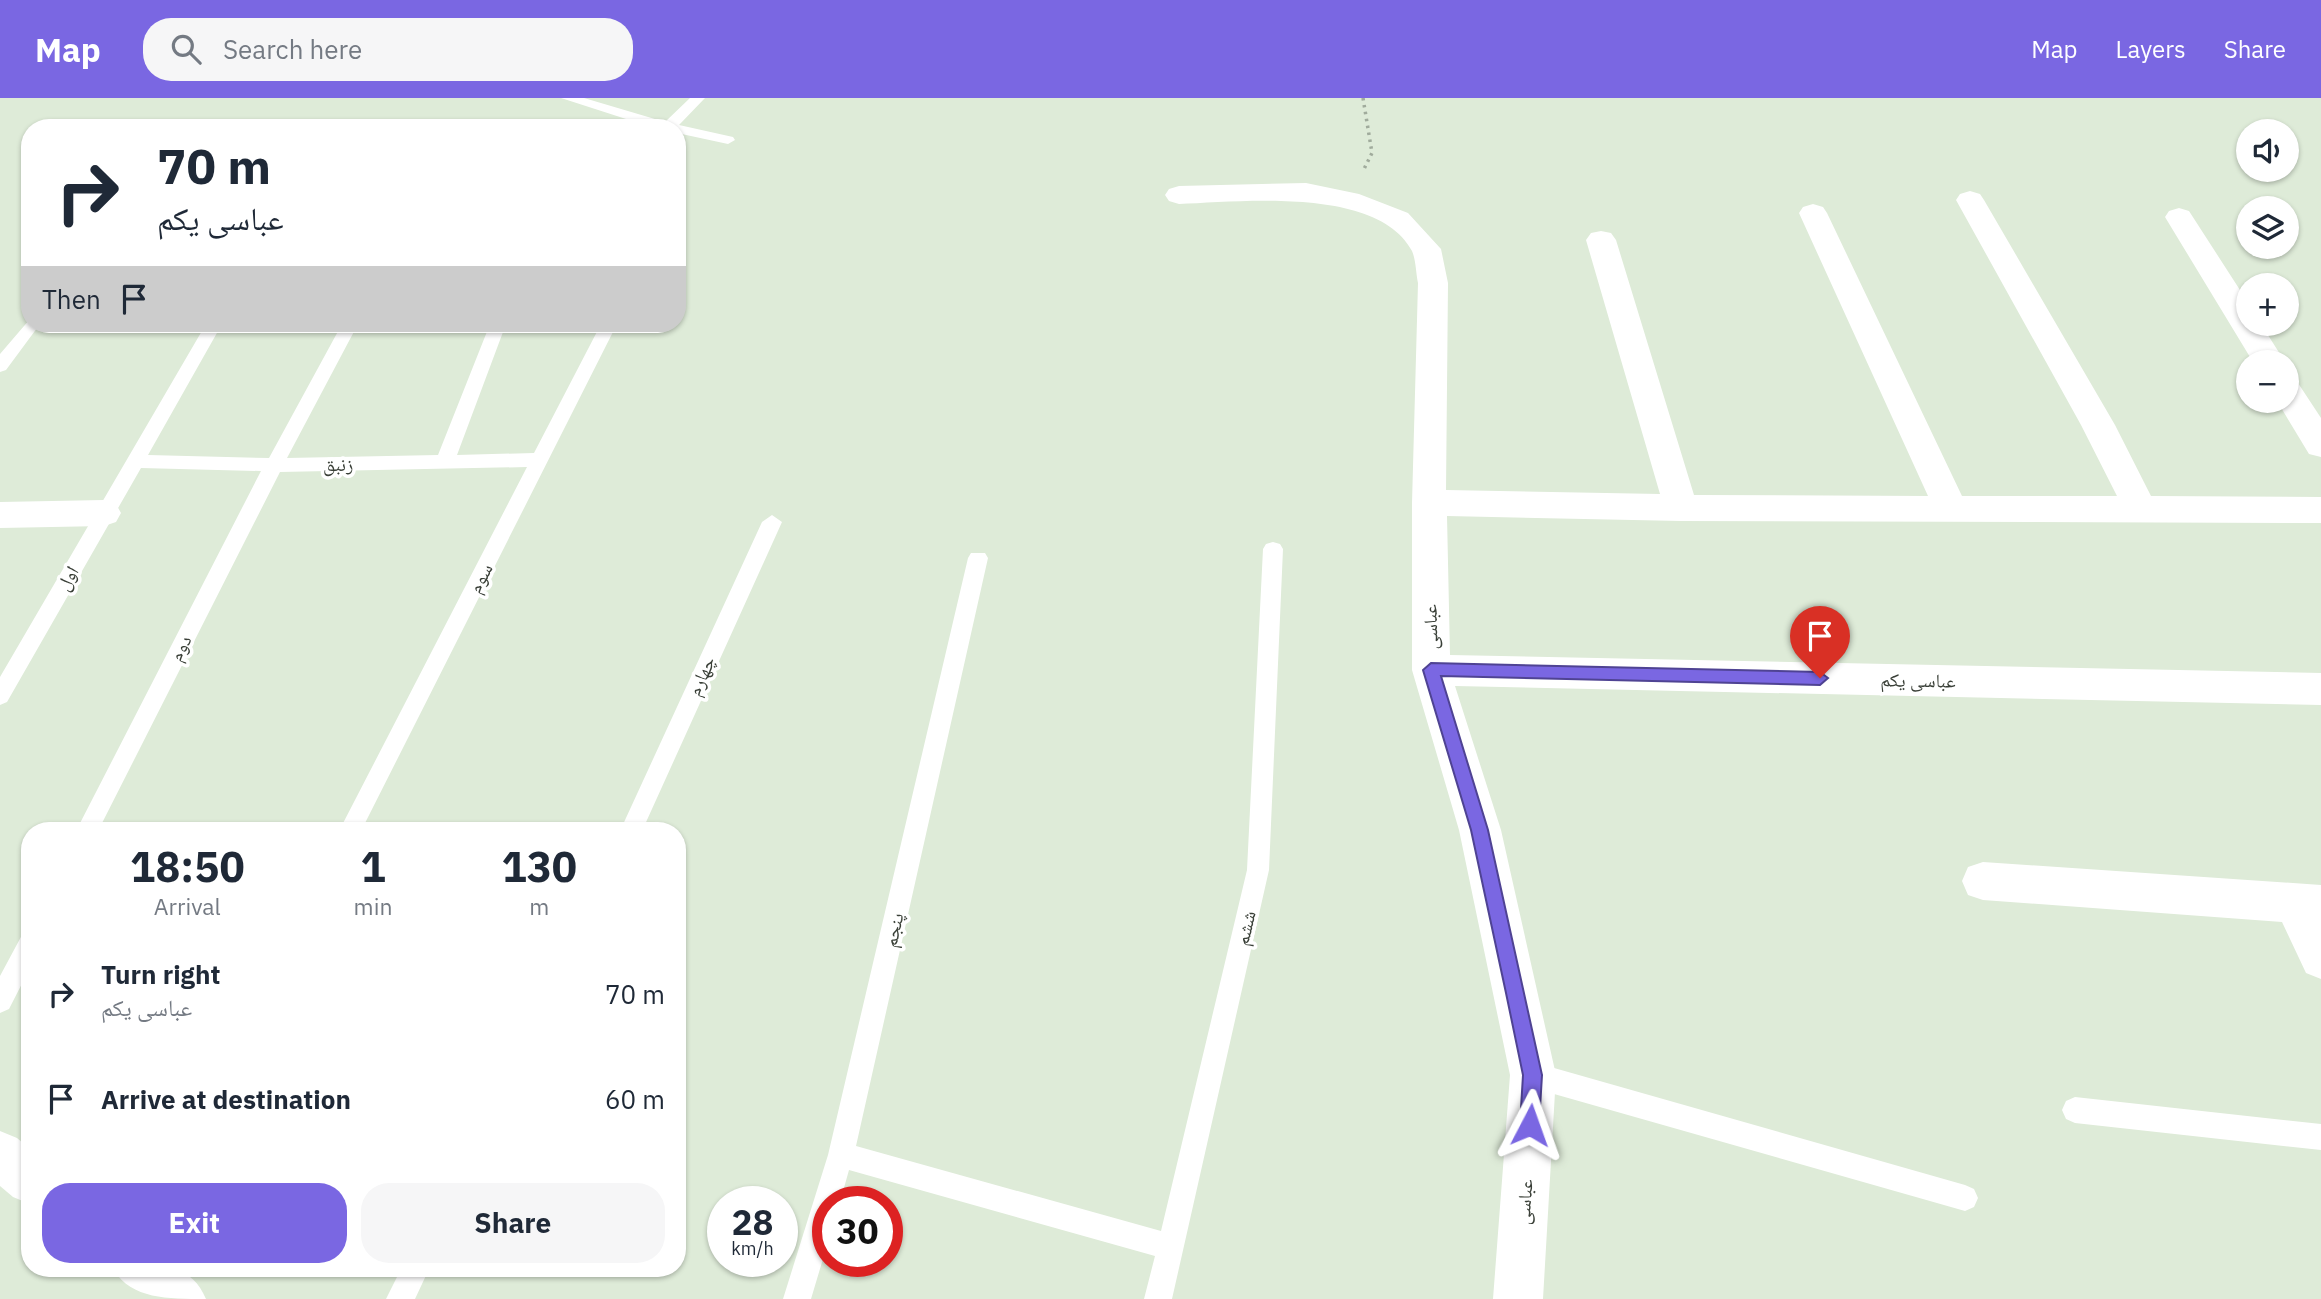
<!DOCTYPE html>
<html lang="en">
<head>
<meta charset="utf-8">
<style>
  body { margin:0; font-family:"IBM Plex Sans","Noto Naskh Arabic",sans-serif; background:#f6f6f7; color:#1f2937; height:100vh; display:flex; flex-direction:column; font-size:26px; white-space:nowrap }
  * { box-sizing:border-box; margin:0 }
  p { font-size:23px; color:#747a83 }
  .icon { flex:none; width:38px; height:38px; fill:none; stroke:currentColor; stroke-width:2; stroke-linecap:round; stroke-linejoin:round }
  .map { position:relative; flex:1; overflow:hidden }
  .side { position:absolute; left:21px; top:724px; width:665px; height:455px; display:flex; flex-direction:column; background:#fff; border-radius:28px; box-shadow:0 2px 5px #0004 }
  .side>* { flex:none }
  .guide { position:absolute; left:21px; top:21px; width:665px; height:214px; border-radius:28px; box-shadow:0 2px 5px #0004; background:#fff; color:#1f2937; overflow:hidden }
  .tools { position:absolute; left:2236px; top:21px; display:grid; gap:14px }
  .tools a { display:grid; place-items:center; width:63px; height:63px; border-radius:50%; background:#fff; box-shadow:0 2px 5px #0004; font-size:35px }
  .speed { position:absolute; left:707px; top:1088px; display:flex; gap:14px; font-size:35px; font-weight:700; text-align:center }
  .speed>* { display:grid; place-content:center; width:91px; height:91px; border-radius:50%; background:#fff; box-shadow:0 2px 5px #0004; line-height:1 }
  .speed small { font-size:18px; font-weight:400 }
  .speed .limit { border:10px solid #d22; background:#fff; color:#111 }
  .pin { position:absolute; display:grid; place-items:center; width:60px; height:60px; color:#fff; margin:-72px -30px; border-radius:50% 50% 50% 0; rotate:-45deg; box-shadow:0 0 7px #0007 }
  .pin .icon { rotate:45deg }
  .me { position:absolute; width:77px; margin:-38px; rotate:4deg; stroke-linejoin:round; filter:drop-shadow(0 0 5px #0008) }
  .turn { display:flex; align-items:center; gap:24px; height:147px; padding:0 21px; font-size:32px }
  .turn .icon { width:91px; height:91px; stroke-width:2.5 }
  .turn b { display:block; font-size:49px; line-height:60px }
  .then { display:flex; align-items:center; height:66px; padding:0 21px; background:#0003; gap:14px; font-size:26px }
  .eta { display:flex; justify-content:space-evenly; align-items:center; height:119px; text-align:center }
  .eta b { font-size:42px; font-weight:800; line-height:49px }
  .cta { display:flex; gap:14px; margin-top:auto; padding:14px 21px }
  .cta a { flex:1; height:80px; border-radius:28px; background:#7a67e2; color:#fff; font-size:28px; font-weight:800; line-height:80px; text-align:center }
  .cta a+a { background:#f6f6f7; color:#1f2937 }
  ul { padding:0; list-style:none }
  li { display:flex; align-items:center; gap:21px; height:105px; padding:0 21px }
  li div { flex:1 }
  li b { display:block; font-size:26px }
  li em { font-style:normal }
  header { display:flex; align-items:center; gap:42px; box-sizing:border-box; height:98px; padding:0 35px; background:#7a67e2; color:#fff }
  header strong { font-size:33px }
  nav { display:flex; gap:38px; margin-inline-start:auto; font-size:24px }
  .search { width:490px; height:63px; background:#f6f6f7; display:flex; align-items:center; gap:18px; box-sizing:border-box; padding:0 24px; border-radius:28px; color:#747a83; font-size:26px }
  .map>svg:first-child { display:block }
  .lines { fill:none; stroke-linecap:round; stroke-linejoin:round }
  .path { stroke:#a0ab9c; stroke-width:3.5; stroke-dasharray:2.5 4.5; stroke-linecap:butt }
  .lane { fill:#fff; fill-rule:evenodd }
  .street { fill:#fff; fill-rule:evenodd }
  .secondary { fill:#fff; fill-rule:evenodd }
  .route { fill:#7a67e2; stroke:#4f4393; stroke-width:2 }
  .labels { text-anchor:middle; stroke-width:7; stroke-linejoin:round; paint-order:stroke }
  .street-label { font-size:19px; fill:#393f37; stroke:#fff }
</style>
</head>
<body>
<header>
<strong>Map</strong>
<div class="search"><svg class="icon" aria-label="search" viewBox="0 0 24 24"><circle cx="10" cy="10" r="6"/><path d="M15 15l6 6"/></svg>Search here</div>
<nav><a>Map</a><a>Layers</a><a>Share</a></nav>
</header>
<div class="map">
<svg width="2321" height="1201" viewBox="0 0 2321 1201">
  <rect width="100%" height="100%" fill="#deebd8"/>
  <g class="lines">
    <path class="path" d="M1363,0L1372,55L1363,73"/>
    <path class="lane" d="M561,0H584L665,24L690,0H705L679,27L733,39L735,42L728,46L677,35V30H654Z
      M30,221V226H40L6,272L0,274V256Z
      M206,226H222L148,357L269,360L342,226H358L287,360L438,357L490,226H506L457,357L534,355L601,226H617L361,733H339L527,369L280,374L98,733H76L261,373L141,370L7,604L0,607V579Z
      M772,417L782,424L642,733H620L762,424Z
      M1273,444L1280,446L1283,451L1269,772L1172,1201H1144L1155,1158L849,1072L840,1104H828V1144L811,1201H783L828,1057L968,460L971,455H985L988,460L856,1048L1161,1133L1247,772L1263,451L1266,446Z
      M30,834V870L9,911L0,915V878L22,837Z
      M1533,964L1965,1087L1974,1091L1978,1100L1974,1109L1965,1113L1533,990L1524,986L1520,977L1524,968Z
      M2075,999L2321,1026V1052L2075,1025L2066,1021L2062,1012L2066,1003Z
      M401,1171H429L415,1201H386Z"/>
    <path class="street" d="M1306,85L1359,96L1408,115L1441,151L1448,185L1446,392L1660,396L1586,142L1591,135L1601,133L1611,135L1616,142L1694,397L1928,398L1799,115L1803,109L1813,106L1823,109L1827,115L1962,398H2117L2081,327L1956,102L1960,96L1970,93L1980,96L1984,102L2115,327L2151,398L2321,399V425L1681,423L1447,418L1450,557L2321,575V607L1455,588L1501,732L1556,977L1543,1201H1493L1510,977L1459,732L1412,572V405L1418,185C1416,176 1416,162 1412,153C1377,88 1240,104 1179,106L1169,103L1165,97L1169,91L1179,88Z
      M2179,110L2189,113L2249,206V226H2261L2285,264H2253L2165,119L2169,113Z
      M2287,282L2298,285L2321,320V359L2309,356L2277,303H2287Z
      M104,402L116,406L121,415L116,424L104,428L0,430V404Z
      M1983,764L2321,787V881L2306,875L2282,824L1983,802L1968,797L1962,783L1968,769Z"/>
    <path class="secondary" d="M0,1033L17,1040L30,1051V1106L13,1099L0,1088Z
      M113,1171C152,1169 189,1160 206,1201C167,1201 131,1201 113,1171Z"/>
  </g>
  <path class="route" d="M1431,565L1820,574L1828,580L1820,587L1441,578L1488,732L1542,977L1539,1027L1536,1034L1530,1037L1523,1034L1520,1027L1523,977L1506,895L1471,732L1423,572Z"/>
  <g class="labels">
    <g class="street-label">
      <text transform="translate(338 366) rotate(-1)" y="7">زنبق</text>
      <text transform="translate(67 480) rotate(-60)" y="7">اول</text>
      <text transform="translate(480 480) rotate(-63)" y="7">سوم</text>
      <text transform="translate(1430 529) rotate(-91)" y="7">عباسی</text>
      <text transform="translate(180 550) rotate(-63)" y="7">دوم</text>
      <text transform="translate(701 578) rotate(-66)" y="7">چهارم</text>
      <text transform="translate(1918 582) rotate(1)" y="7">عباسی یکم</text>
      <text transform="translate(1245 830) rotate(-77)" y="7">ششم</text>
      <text transform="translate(893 832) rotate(-77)" y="7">پنجم</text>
      <text transform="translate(1524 1104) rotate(-86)" y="7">عباسی</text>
    </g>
  </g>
</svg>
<div class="tools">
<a><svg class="icon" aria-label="sound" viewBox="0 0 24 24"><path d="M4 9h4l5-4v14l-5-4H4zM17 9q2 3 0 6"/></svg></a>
<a><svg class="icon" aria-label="layers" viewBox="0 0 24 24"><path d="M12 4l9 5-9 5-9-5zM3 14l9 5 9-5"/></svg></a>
<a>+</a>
<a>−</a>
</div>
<div class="speed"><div>28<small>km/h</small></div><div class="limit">30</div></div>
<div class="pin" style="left:1820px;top:580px;background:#d93025"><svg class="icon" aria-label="arrive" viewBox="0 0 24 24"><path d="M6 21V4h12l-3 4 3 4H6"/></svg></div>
<svg class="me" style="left:1530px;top:1027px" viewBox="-20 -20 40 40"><path d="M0-17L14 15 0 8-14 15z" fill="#7a67e2" stroke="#fff" stroke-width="4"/></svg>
<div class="guide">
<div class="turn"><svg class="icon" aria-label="right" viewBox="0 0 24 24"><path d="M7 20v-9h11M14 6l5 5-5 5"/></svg><div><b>70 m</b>عباسی یکم</div></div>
<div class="then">Then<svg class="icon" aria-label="arrive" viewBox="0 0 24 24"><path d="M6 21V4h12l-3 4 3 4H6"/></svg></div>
</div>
<section class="side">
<div class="eta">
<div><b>18:50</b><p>Arrival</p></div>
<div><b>1</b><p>min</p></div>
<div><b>130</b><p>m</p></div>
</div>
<ul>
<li><svg class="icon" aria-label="right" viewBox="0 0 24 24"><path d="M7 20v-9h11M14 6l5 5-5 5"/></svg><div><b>Turn right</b><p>عباسی یکم</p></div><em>70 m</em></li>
<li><svg class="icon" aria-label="arrive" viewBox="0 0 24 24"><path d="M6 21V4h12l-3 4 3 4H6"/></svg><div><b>Arrive at destination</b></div><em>60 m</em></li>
</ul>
<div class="cta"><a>Exit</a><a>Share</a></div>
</section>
</div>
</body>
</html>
